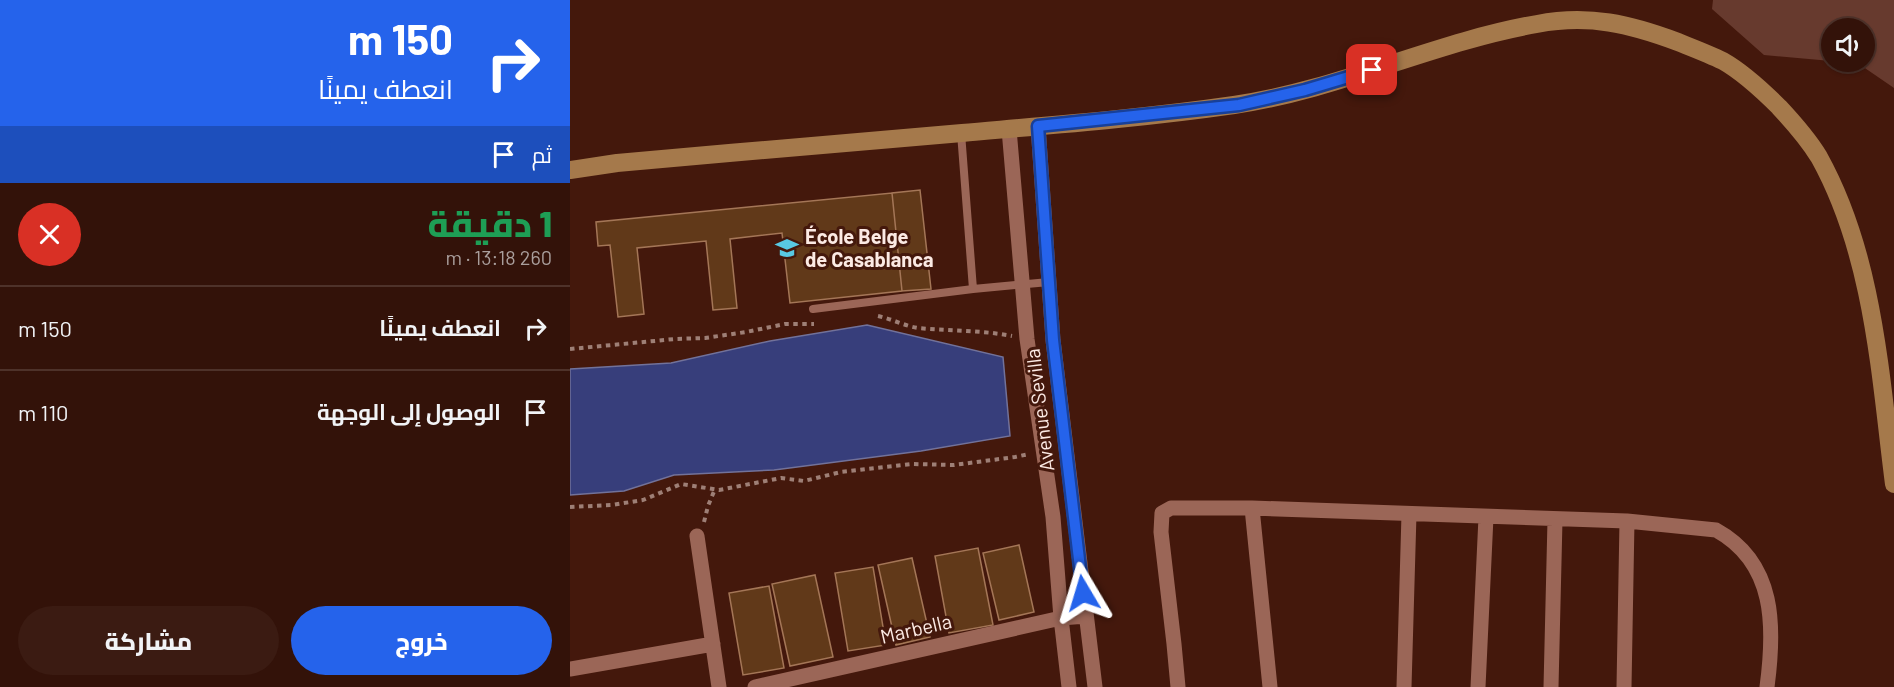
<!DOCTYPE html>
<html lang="ar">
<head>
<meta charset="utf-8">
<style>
  body { margin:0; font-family:Barlow,Cairo,sans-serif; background:#3b1b12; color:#f1f3f6; direction:rtl; height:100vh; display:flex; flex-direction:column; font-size:22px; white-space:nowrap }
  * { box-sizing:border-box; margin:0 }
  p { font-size:20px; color:#a99e9c }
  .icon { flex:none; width:33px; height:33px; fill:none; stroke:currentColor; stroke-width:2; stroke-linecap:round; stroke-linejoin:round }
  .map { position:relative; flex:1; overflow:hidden; direction:ltr }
  .panel { display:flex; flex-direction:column; background:#331209; width:570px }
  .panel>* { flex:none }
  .hud { background:#2563eb; color:#fff; overflow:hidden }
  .controls { position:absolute; left:1251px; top:18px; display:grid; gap:12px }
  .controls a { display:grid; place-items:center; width:54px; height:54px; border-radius:50%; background:#331209; box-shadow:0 2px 4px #0004,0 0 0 2px #4e322a; font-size:30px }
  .pin { position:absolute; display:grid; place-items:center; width:51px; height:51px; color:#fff; margin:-26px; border-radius:12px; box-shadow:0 3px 9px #0006 }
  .me { position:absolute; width:66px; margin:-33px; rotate:353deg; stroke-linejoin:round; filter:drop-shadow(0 0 4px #0008) }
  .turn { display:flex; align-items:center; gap:21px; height:126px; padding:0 18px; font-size:27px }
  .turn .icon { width:78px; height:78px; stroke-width:2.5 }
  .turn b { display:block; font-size:42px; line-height:51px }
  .then { display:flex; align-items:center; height:57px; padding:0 18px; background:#0003; gap:12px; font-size:22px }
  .round { display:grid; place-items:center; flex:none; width:63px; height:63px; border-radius:32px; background:#3b1b12 }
  .headline { display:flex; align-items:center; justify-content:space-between; height:102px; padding:0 18px }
  h1 { font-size:36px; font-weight:800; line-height:45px; color:#1e9e55 }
  .primary-button { display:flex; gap:12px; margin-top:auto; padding:12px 18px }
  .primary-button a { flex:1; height:69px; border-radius:36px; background:#2563eb; color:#fff; font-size:24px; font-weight:800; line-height:69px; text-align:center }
  .primary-button a+a { background:#3b1b12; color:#f1f3f6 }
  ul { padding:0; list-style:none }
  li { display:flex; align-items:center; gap:18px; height:84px; padding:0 18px; border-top:2px solid #4e322a }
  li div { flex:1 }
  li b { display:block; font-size:22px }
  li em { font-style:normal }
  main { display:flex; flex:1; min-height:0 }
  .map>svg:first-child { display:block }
  .green { fill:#673a2e }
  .water { fill:#373e7b; stroke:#72729a; stroke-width:1.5 }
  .building { fill:#613919; stroke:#a47657; stroke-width:1.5 }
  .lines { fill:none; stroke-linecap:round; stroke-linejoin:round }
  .path { stroke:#9e7f76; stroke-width:4; stroke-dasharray:4.5 4.5; stroke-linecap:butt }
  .lane { stroke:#9b6657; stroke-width:8 }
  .street { stroke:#9b6657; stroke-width:15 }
  .secondary { stroke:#a5794b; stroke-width:18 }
  .route-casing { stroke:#184099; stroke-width:15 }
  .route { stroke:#2563eb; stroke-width:10 }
  .labels { text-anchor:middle; stroke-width:6; stroke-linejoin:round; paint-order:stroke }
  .poi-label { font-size:20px; font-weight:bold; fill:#fceae4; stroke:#44180c; text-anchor:start }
  .street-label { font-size:20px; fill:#fceae4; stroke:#44180c }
</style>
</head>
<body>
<main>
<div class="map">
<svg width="1324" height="687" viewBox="0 0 1324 687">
  <rect width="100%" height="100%" fill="#44180c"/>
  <path class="green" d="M1143,0H1324V88L1289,64L1266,62H1294V28H1262L1261,61L1194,55L1142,9Z"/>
  <path class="water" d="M297,325L433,357L440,436L351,451L204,470L104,475L54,491L0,495V369L101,363L200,341Z"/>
  <path class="building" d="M350,190L361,289L332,291L322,193Z
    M322,193L332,291L220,303L212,233L160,239L167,308L143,310L136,241L67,248L74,314L48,317L40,245L28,246L26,222Z
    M449,545L464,612L429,620L413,553Z
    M408,548L423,625L379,633L365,556Z
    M342,558L360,637L326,645L308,565Z
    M303,567L316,645L278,651L265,573Z
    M245,575L263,657L220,666L202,584Z
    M199,586L214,668L173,675L159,593Z"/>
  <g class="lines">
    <path class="path" d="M308,316C322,319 335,326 348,328C380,331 411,330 442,336
      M0,349L105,339L135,338L176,332L215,324H244
      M0,507L42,505L73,500L111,484L149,490L211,478L234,481L271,472L342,464L384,465L445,457L459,454
      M134,522L138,506L145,489"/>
    <path class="lane" d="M391,133L403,289
      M243,309L403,289L479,282"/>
    <path class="street" d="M468,126L483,340L525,687
      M439,129L457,339L483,517L491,618L499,687
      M682,508L700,687
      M127,536L149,687
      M0,669L143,644
      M185,687L491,618L516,616
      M608,687L604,644L591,532L592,513L601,508H682L1057,521L1146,530C1206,563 1205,627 1197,687
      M834,687L839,514
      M908,687L916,517
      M981,687L985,520
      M1054,687L1057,521"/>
    <path class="secondary" d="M0,170L47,163C162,153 277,142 392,133C483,125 574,118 664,105C768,90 864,42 967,24C1019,14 1060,24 1108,42C1123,48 1139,54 1153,61C1174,73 1192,90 1209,107C1223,122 1238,139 1249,157C1304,256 1310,375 1324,484"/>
  </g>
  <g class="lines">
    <g class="route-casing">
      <path id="route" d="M513,593L483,340L468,126L669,105L735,90L802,70"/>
    </g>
    <use href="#route" class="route"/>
  </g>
  <defs>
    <g id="school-bare" transform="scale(1.8)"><path d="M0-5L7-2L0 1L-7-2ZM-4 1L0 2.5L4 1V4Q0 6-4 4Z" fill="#58c9e3" stroke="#44180c" stroke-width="2.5" paint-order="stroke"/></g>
  </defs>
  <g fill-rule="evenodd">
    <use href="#school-bare" x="217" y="248"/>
  </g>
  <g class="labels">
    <g class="poi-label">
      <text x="235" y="244">École Belge<tspan x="235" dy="23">de Casablanca</tspan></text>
    </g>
    <g class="street-label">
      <text transform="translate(470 410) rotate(-97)" y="7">Avenue Sevilla</text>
      <text transform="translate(346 629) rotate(-13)" y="7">Marbella</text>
    </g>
  </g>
</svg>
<div class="controls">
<a><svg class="icon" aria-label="sound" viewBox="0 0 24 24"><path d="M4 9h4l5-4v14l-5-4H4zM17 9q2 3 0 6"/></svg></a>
</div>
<div class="pin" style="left:802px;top:70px;background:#d93025"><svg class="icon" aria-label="arrive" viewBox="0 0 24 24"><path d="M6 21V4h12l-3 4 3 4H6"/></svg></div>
<svg class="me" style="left:513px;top:593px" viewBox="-20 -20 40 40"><path d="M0-17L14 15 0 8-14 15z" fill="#2563eb" stroke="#fff" stroke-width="4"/></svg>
</div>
<section class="panel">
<div class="hud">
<div class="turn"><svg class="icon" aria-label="right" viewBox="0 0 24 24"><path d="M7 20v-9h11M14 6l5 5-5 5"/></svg><div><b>150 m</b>انعطف يمينًا</div></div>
<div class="then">ثم<svg class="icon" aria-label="arrive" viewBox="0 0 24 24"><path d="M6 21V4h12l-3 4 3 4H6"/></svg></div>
</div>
<div class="headline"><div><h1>1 دقيقة</h1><p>260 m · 13:18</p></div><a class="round" style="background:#d93025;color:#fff"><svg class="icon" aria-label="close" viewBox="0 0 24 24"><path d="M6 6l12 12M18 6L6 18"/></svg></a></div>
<ul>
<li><svg class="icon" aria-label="right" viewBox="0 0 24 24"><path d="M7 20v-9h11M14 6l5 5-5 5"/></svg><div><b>انعطف يمينًا</b></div><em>150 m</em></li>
<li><svg class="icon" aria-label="arrive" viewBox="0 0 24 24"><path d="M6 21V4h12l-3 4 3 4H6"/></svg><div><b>الوصول إلى الوجهة</b></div><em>110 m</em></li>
</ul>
<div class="primary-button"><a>خروج</a><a>مشاركة</a></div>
</section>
</main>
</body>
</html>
